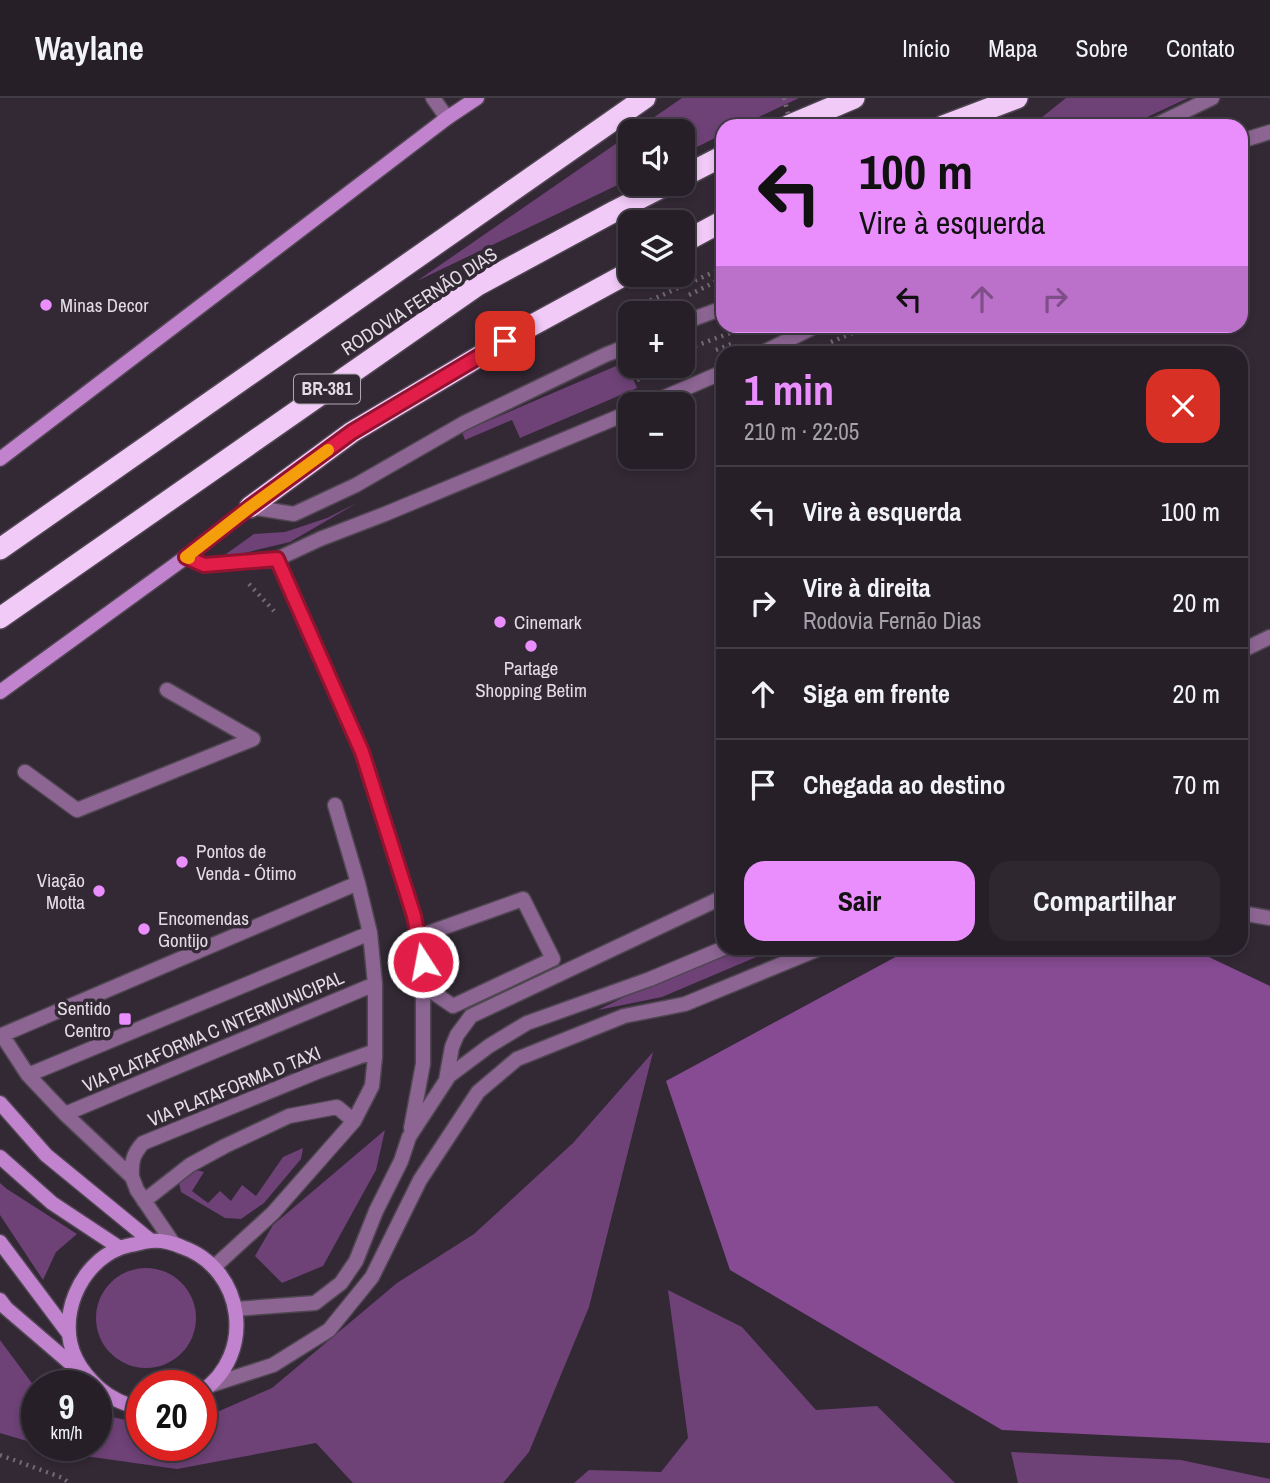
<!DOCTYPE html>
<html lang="pt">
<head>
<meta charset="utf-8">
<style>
  body { margin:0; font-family:"Archivo Narrow",sans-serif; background:#2e2730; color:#f1f3f6; height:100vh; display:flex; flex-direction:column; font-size:26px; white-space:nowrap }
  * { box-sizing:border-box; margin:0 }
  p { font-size:23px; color:#a4a2a8 }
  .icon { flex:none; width:38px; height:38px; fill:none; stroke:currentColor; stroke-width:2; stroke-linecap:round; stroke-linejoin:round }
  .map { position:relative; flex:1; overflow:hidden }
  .drawer { position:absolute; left:716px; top:248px; width:532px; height:609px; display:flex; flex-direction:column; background:#261f28; border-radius:21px; box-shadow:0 4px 10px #0003,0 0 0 2px #423d45 }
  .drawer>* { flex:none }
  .guide { position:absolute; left:716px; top:21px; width:532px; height:214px; border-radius:21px; box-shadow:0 4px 10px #0003,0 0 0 2px #423d45; background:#ea8dfd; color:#111; overflow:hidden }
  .fabs { position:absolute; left:618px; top:21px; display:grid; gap:14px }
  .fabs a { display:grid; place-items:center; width:77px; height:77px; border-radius:14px; background:#261f28; box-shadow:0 4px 10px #0003,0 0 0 2px #423d45; font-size:35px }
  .speed { position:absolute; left:21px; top:1272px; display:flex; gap:14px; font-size:35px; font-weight:700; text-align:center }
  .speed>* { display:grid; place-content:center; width:91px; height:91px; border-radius:50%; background:#261f28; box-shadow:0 4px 10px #0003,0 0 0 2px #423d45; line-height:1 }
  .speed small { font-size:18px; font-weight:400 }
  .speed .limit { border:10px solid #d22; background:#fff; color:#111 }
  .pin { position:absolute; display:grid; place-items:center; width:60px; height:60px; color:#fff; margin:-30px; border-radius:14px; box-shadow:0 4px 10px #0006 }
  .me { position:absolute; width:77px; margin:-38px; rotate:349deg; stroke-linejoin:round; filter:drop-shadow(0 0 5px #0008) }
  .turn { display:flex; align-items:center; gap:24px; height:147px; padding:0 28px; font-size:32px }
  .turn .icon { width:91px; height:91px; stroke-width:2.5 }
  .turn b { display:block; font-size:49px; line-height:60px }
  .lanes { display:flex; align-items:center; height:66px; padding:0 28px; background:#0003; justify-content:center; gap:35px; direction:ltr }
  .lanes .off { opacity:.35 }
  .round { display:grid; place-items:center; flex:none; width:74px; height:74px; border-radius:21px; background:#2e2730 }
  .summary { display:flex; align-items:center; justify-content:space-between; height:119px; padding:0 28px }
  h1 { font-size:42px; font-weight:700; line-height:52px; color:#ea8dfd }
  .button { display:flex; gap:14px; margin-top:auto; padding:14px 28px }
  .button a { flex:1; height:80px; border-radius:21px; background:#ea8dfd; color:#111; font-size:28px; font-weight:700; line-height:80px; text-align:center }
  .button a+a { background:#2e2730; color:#f1f3f6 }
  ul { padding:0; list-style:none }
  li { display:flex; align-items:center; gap:21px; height:91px; padding:0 28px; border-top:2px solid #423d45 }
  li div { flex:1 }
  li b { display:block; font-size:26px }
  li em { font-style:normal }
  header { display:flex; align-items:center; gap:42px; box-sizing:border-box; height:98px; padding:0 35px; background:#261f28; border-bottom:2px solid #423d45 }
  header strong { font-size:33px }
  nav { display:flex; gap:38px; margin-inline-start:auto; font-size:24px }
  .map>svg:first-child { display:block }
  .green { fill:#6e4177 }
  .forest { fill:#864b92 }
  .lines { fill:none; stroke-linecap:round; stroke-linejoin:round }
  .lane-casing { stroke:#4f4651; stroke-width:17 }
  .street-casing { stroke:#4f4651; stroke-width:17 }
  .secondary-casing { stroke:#4f4651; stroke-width:17 }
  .highway-casing { stroke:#4f4651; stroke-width:24 }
  .path { stroke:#736a75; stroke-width:4.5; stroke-dasharray:2 5; stroke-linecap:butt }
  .lane { stroke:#8c6593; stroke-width:14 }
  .street { stroke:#8c6593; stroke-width:14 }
  .secondary { stroke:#c182ce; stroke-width:14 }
  .highway { stroke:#f1caf8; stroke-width:21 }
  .path-bridge { stroke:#736a75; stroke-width:4.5; stroke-dasharray:2 5; stroke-linecap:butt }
  .route-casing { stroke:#92132f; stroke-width:18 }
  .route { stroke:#e11d48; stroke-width:12 }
  .slow { stroke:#f59e0b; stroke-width:12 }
  .poi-dot { fill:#ea8dfd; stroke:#332935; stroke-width:2.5 }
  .labels { text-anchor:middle; stroke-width:7; stroke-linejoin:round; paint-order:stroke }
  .shield { fill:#332935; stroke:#aea6b0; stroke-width:2 }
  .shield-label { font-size:18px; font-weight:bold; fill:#e3dce4 }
  .street-label { font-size:19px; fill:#e3dce4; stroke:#332935 }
  .poi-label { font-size:19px; fill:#e3dce4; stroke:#332935; text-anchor:start }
</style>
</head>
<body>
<header>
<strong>Waylane</strong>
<nav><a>Início</a><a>Mapa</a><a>Sobre</a><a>Contato</a></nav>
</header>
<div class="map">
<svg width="1270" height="1385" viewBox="0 0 1270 1385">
  <rect width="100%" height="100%" fill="#332935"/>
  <path class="green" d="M682,0H799L740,28H723V36L683,56L682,33H634Z
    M1066,0H1188L1128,28H1031Z
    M630,36V81L417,183Z
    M630,262V265L627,267L637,290L520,340L512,322L465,342L462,334Z
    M357,405L290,444L219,461L254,436L285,434L327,420Z
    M740,851H775L662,899L598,912L628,897Z
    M653,954L589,1209L529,1354L503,1385H353L316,1345L177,1371L71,1356L42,1348H96V1316L142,1325V1348H201V1321L272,1290L397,1185L474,1136L573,1045Z
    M385,1032L376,1072L323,1168L282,1185L255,1158L273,1127Z
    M303,1050L301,1061L264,1105L241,1121L225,1120L181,1094L179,1085L196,1072L204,1074L192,1093L208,1105L220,1093L231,1103L242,1087L256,1098L283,1059Z
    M0,1085L7,1091L77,1136L56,1154L43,1182L0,1117Z
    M96 1220a50 50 0 1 1 100 0a50 50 0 1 1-100 0Z
    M668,1192L742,1229L816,1312L877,1308L955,1385H574L589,1372L661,1374L688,1340Z
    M0,1242L37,1292V1346L0,1335Z
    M1011,1354L1181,1362L1270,1381V1385H1018Z"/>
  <path class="forest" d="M975,851H1192L1270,888V1345L1002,1332L730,1172L666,983L901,856Z"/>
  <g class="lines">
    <g class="lane-casing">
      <path id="lane" d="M1154,28L1212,0
        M1241,43L1270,34
        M682,225L723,210
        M760,256L816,228
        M649,306L723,274
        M250,409L294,416L356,387L464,325L605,257L630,247
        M186,459L204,467L277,461L320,441L385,416L630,314
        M277,461L362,654L414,818L423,864V966L411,1030
        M1241,553L1270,539
        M25,674L77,712L253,641L167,592
        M1241,815L1270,820
        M417,839L523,801L553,861L453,908L434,895L422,879
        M28,977L370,835
        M446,982L452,949L457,937L471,918L723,799
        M65,1016L375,886
        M132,1079C131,1064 133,1056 143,1045L317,974L375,953
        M144,1103L190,1067L225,1048L289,1018L337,1009L354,1023
        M173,1145L137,1092L132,1079L65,1016L28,977L2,937L358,785
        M214,1169L273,1115L354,1023L372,988L375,959V886L370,835L358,785L335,707
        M235,1211L315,1205L341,1185L356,1163L376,1113L401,1063L409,1039L449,978L489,948L527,925L650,881L724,850
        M211,1287L273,1267L329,1232L372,1179L420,1082L478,994L517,961L624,918L685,906L821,850"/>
    </g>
    <g class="street-casing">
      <path id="street" d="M433,0L447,20"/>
    </g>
    <g class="secondary-casing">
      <path id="secondary" d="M0,361L447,20L477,0
        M0,594L186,459L250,409
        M0,1005L46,1057L151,1143
        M0,1059L52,1105L120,1150
        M0,1144L69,1236
        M0,1202L6,1210L77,1271
        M142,1309C126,1308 110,1300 99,1290C89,1281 82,1273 76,1261C56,1221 79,1166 120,1150C125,1148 131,1147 136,1146C141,1145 146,1143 151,1143C162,1142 173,1145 182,1149C245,1171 256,1257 201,1294"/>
    </g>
    <g class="highway-casing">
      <path id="highway" d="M788,28L854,0
        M943,28L1017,0
        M682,79L723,58
        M682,145L723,123
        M250,409L352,334L527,230L630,174
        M0,451L645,0
        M0,520L478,187L615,113L668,86"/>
    </g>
    <path class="path" d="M689,197L723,180
      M669,207L656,213L649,203L723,170
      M831,244L869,228
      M716,252L734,245L736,252L729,254
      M682,253L730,235L735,229
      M682,264L695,260
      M643,268L634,271L637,282L674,268
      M249,486L274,513
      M0,1357L63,1380L69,1385"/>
    <use href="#lane" class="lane"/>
    <use href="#street" class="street"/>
    <use href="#secondary" class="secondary"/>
    <use href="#highway" class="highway"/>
    <path class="path-bridge" d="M784,0L791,28"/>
  </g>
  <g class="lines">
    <g class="route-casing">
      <path id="route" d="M423,864L414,818L362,654L277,461L204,467L186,459L250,409L352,334L505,243"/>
    </g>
    <use href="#route" class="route"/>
    <path class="slow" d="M189,460L186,459L250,409L328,352"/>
  </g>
  <g class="poi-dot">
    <circle cx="46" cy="207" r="7"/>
    <circle cx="500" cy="524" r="7"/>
    <circle cx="531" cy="548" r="7"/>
    <circle cx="182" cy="764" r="7"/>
    <circle cx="99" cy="793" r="7"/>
    <circle cx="144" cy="831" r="7"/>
    <rect x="118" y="914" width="14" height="14" rx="3.5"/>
  </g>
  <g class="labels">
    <rect class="shield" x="294" y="276.5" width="66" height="29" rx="5"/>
    <g class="shield-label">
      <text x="327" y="297">BR-381</text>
    </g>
    <g class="street-label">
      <text transform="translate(419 203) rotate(-33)" y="7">RODOVIA FERNÃO DIAS</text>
      <text transform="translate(213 933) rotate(-23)" y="7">VIA PLATAFORMA C INTERMUNICIPAL</text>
      <text transform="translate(234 988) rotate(-22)" y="7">VIA PLATAFORMA D TAXI</text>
    </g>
    <g class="poi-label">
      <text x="60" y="214">Minas Decor</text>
      <text x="514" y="531">Cinemark</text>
      <text x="531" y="577" text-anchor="middle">Partage<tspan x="531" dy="22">Shopping Betim</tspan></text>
      <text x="196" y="760">Pontos de<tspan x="196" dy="22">Venda - Ótimo</tspan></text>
      <text x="85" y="789" text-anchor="end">Viação<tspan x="85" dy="22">Motta</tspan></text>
      <text x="158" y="827">Encomendas<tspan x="158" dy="22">Gontijo</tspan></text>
      <text x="111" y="917" text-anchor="end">Sentido<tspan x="111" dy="22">Centro</tspan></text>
    </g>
  </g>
</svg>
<div class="fabs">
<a><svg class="icon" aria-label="sound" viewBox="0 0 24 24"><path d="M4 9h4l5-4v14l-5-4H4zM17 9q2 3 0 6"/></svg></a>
<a><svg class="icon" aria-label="layers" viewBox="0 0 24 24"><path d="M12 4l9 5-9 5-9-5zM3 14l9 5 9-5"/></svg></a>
<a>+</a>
<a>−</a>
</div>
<div class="speed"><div>9<small>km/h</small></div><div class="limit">20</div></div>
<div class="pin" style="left:505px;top:243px;background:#d93025"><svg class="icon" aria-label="arrive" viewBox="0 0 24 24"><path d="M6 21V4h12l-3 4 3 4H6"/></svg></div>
<svg class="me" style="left:423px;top:864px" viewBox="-20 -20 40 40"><circle r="17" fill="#e11d48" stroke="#fff" stroke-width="3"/><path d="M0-11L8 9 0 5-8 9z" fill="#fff"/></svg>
<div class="guide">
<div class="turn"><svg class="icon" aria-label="left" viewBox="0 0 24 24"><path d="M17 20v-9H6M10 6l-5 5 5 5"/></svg><div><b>100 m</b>Vire à esquerda</div></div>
<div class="lanes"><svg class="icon" aria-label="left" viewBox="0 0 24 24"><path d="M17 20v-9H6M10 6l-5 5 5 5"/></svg><svg class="icon off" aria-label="ahead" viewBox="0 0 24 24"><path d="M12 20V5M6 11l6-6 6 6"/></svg><svg class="icon off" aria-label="right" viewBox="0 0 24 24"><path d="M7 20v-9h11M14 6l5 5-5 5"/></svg></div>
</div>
<section class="drawer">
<div class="summary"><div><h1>1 min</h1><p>210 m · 22:05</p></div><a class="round" style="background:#d93025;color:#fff"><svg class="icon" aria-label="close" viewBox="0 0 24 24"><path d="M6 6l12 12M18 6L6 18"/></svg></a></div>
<ul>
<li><svg class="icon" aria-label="left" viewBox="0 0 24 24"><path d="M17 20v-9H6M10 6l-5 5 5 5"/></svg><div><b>Vire à esquerda</b></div><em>100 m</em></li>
<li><svg class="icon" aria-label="right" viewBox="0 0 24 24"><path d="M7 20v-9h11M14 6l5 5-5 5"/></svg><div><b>Vire à direita</b><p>Rodovia Fernão Dias</p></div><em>20 m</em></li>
<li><svg class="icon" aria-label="ahead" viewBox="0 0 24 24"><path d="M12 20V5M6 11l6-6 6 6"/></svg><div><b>Siga em frente</b></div><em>20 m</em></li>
<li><svg class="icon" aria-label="arrive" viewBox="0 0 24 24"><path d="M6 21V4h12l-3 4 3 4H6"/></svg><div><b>Chegada ao destino</b></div><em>70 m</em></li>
</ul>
<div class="button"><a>Sair</a><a>Compartilhar</a></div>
</section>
</div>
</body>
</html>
